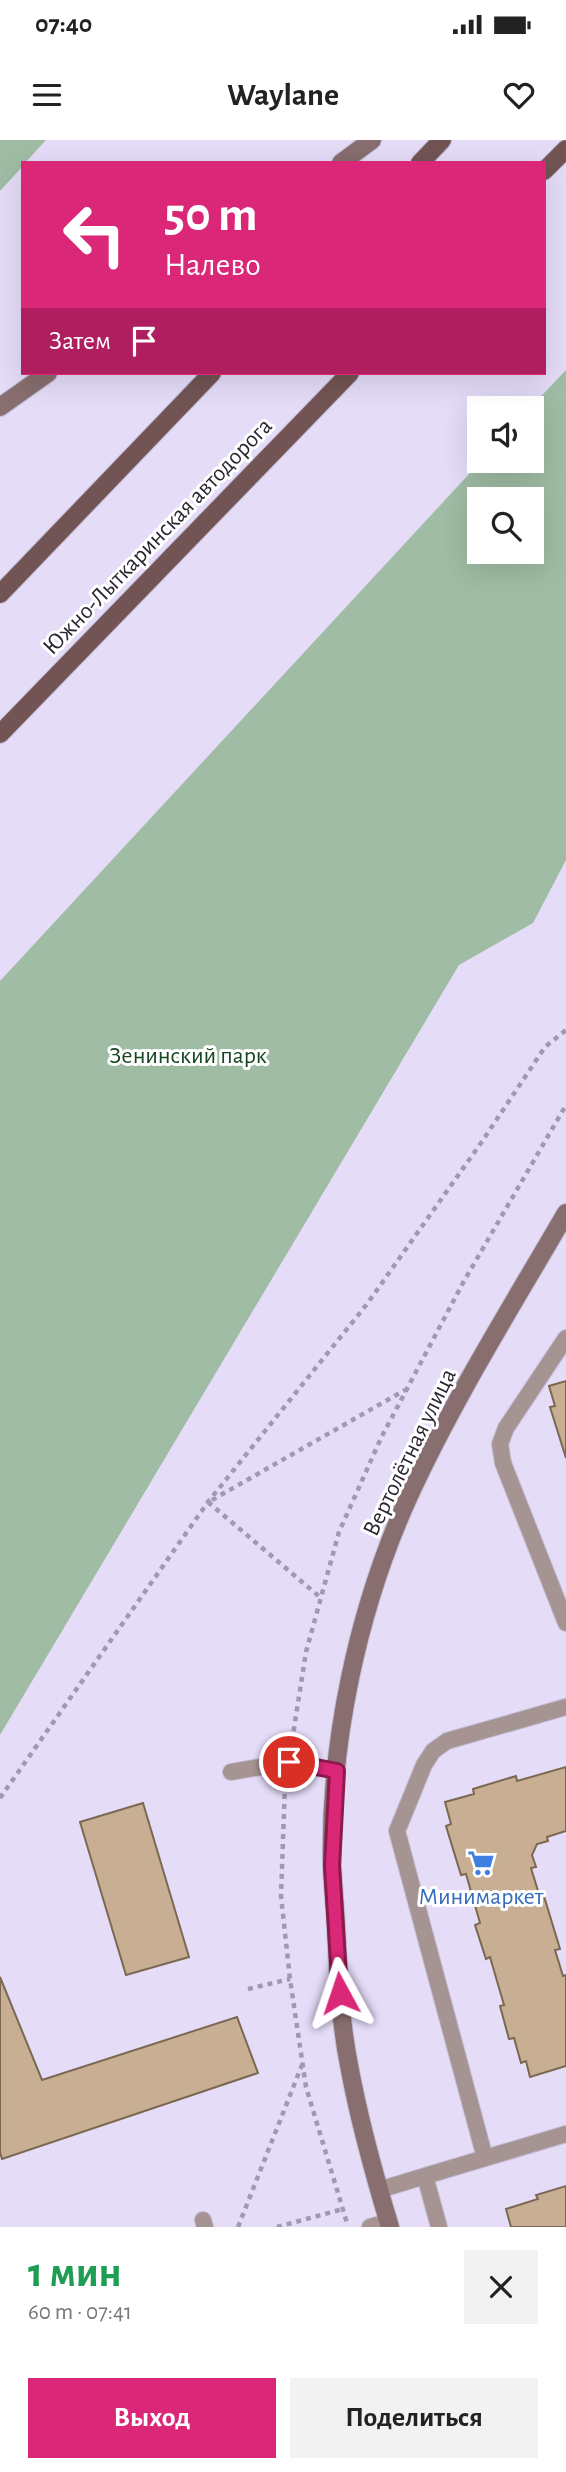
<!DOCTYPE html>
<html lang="ru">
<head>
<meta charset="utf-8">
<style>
  body { margin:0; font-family:"Alegreya Sans",sans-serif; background:#f2f2f2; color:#222; height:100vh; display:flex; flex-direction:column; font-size:26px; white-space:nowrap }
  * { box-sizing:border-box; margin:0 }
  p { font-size:23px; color:#767676 }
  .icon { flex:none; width:38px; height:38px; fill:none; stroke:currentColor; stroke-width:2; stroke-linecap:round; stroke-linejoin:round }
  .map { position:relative; height:2087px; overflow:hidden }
  .panel { display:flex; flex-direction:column; background:#fff; flex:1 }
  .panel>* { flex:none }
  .top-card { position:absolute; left:21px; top:21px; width:525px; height:214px; border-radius:0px; box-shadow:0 7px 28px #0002; background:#db2777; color:#fff; overflow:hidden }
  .controls { position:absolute; left:467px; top:256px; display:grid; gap:14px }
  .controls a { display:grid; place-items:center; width:77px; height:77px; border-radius:0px; background:#fff; box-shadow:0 7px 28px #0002; font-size:35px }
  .pin { position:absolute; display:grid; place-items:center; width:60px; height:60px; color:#fff; margin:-30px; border:4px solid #fff; border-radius:50%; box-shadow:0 2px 7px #0007 }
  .me { position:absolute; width:77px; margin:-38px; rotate:355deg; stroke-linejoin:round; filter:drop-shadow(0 0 5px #0008) }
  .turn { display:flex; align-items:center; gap:24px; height:147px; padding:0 28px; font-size:32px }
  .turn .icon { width:91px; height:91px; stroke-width:2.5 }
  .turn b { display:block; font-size:49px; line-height:60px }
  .then { display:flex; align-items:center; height:66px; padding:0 28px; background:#0003; gap:14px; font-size:26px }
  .round { display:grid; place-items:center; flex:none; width:74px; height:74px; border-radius:0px; background:#f2f2f2 }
  .headline { display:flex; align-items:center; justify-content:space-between; height:119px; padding:0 28px }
  h1 { font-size:42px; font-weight:600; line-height:52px; color:#1e9e55 }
  .cta { display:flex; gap:14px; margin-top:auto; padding:14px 28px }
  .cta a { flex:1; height:80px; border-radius:0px; background:#db2777; color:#fff; font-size:28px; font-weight:600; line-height:80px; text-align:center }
  .cta a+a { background:#f2f2f2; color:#222 }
  .status { display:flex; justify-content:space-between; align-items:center; height:49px; padding:0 35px; background:#fff; direction:ltr }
  .status svg { height:19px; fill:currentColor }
  header { display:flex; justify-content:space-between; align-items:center; height:91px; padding:0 28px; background:#fff; font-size:32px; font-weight:600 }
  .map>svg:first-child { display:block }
  .green { fill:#a0bca4; fill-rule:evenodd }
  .building { fill:#c8af93; stroke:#7b6853; stroke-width:2 }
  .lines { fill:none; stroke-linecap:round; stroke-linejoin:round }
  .lane-casing { stroke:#c3bbd4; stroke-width:18 }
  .secondary-casing { stroke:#c3bbd4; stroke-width:20 }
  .primary-casing { stroke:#c3bbd4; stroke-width:20 }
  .path { stroke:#a099af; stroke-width:4.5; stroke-dasharray:5 5; stroke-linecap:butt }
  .lane { stroke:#a69493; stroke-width:16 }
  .secondary { stroke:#886e6e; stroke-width:18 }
  .primary { stroke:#725454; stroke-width:18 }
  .route-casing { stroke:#8e194d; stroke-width:18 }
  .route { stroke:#db2777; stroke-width:12 }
  .labels { text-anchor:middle; stroke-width:6; stroke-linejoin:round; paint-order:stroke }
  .street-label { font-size:24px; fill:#2a2731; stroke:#fff }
  .park-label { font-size:24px; fill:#194724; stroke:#fff }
  .shop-label { font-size:24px; fill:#366cbe; stroke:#fff }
</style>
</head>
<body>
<div class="status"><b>07:40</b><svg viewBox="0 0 49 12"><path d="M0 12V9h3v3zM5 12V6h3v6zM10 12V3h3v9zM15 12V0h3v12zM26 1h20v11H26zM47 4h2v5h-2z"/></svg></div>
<header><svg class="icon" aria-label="menu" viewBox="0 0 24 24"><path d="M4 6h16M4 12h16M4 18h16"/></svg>Waylane<svg class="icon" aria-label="heart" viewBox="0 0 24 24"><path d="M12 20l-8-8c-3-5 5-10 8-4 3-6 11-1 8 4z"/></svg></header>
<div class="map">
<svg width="566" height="2087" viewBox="0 0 566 2087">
  <rect width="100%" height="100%" fill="#e5dcf8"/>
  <path class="green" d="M0,0H46L25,23H23V26L0,51Z
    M566,230V720L533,783L459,825L0,1595V841L482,320H532V268H530ZM480,359H532V411H480Z"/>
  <path class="building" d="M566,1241V1318L550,1267L555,1266L549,1246Z
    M566,1627V1691L547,1697L548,1701L537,1704L532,1715L536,1727L531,1728L539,1754L543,1753L560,1809L555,1810L563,1836L566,1835V1926L530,1937L526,1921L521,1923L514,1898L509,1899L500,1866L504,1865L490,1817L486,1819L475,1785L480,1783L466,1734L461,1735L446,1686L451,1684L445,1662L474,1654L473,1649L516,1636L517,1641Z
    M143,1663L189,1817L126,1835L80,1682Z
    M0,1837L42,1940L237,1877L258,1933L2,2019L0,2012Z
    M566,2046V2087H511L506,2069L538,2059L536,2055Z"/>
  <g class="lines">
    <g class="lane-casing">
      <path id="lane" d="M566,1198L506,1288L500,1304L503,1323L566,1483
        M231,1632L289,1622L337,1631
        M485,2018L397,1691L424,1625L433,1611L447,1601L566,1567
        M379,2050L425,2036
        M203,2080L205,2087
        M370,2087L388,2082
        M439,2087L425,2036L566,1994"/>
    </g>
    <g class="secondary-casing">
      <path id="secondary" d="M341,23L372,0
        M0,267L48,233
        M390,2087C374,2034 359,1980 349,1925C340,1880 338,1832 336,1786C335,1766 333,1747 332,1727C329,1603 358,1468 409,1356C454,1258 512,1166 566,1073"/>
    </g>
    <g class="primary-casing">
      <path id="primary" d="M420,23L442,0
        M544,31L566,9
        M0,454L212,233
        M0,594L350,233"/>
    </g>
    <path class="path" d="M212,1360L405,1250
      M208,1362L321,1458
      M292,1601L306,1512L339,1392L381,1298L464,1141L566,965
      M285,1644L281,1756L290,1839L306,1947L347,2083
      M0,1658L208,1362L367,1164L481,1003L545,907L566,890
      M248,1849L290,1839
      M238,2087L302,1925
      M277,2087L343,2069"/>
    <use href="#lane" class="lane"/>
    <use href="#secondary" class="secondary"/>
    <use href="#primary" class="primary"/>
  </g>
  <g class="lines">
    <g class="route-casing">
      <path id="route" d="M289,1622L337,1631L332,1726L340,1853"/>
    </g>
    <use href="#route" class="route"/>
  </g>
  <defs>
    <g id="supermarket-bare" transform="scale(2.1)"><path d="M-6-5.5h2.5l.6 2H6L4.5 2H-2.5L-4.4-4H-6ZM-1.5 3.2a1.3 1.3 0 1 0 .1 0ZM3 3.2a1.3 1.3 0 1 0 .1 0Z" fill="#3f7fe0" stroke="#fff" stroke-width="2.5" paint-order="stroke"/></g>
  </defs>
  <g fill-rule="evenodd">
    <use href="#supermarket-bare" x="481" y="1723"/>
  </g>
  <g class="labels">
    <g class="street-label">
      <text transform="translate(157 396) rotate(-46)" y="8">Южно-Лыткаринская автодорога</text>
      <text transform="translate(409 1312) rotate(-64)" y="8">Вертолётная улица</text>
    </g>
    <g class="park-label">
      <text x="188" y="923">Зенинский парк</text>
    </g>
    <g class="shop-label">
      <text x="481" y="1764">Минимаркет</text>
    </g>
  </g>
</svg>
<div class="controls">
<a><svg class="icon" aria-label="sound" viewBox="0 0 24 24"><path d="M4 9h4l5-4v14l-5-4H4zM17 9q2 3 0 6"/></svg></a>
<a><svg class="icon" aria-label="search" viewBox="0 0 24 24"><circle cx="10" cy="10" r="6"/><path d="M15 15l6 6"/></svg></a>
</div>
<div class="pin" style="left:289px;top:1622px;background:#d93025"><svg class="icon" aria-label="arrive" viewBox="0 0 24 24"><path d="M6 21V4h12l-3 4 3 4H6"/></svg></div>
<svg class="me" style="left:340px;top:1853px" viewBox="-20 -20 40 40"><path d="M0-17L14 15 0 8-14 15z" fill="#db2777" stroke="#fff" stroke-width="4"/></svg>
<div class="top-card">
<div class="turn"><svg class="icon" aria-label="left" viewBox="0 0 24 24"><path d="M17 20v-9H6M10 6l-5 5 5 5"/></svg><div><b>50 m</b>Налево</div></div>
<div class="then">Затем<svg class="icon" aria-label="arrive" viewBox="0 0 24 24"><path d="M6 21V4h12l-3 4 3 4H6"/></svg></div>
</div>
</div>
<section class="panel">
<div class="headline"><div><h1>1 мин</h1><p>60 m · 07:41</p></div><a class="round"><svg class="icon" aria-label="close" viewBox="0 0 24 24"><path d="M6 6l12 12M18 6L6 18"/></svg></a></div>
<div class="cta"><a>Выход</a><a>Поделиться</a></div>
</section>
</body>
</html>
